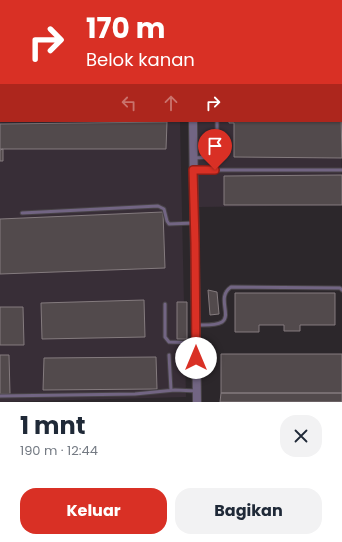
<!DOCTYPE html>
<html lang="id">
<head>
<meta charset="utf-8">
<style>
  body { margin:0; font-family:Poppins,sans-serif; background:#f2f2f3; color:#1f2937; height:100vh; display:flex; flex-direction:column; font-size:15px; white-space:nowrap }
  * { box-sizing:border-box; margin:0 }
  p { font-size:13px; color:#747a83 }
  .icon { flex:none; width:22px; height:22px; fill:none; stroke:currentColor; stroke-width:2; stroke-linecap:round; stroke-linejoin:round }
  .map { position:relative; height:402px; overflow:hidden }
  .details { display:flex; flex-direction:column; background:#fff; flex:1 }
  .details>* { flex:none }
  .top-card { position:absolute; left:0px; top:0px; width:342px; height:122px; box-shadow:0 1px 3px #0004; background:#d93025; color:#fff; overflow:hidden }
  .pin { position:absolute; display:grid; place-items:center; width:34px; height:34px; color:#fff; margin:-41px -17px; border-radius:50% 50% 50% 0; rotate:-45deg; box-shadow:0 0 4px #0007 }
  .pin .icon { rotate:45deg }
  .me { position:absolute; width:44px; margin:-22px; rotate:0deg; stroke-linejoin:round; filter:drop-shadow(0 0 3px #0008) }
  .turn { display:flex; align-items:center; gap:14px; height:84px; padding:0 20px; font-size:18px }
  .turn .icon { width:52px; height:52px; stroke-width:2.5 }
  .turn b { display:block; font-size:28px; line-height:34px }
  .lanes { display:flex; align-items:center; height:38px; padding:0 20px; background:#0003; justify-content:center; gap:20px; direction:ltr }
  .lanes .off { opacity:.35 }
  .round { display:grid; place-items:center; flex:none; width:42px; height:42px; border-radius:16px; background:#f2f2f3 }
  .headline { display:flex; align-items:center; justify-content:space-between; height:68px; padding:0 20px }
  h1 { font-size:24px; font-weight:700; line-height:30px }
  .cta { display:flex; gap:8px; margin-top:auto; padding:8px 20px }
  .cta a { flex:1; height:46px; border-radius:16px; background:#d93025; color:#fff; font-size:16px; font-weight:700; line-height:46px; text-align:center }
  .cta a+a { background:#f2f2f3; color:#1f2937 }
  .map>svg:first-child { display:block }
  .built { fill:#382e37 }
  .building { fill:#524a4c; stroke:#847b7e }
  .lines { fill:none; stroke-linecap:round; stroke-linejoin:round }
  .service-casing { stroke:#484347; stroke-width:5 }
  .minor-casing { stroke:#484347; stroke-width:8 }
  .tertiary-casing { stroke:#484347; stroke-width:10 }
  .service { stroke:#726583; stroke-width:3 }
  .minor { stroke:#726583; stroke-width:6 }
  .tertiary { stroke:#726583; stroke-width:8 }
  .route-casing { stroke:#8d1f18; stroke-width:10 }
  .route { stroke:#d93025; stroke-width:7 }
</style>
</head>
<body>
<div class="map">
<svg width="342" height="402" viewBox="0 0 342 402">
  <rect width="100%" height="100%" fill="#2c272b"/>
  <path class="built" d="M199,0H342V77L341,1Z
    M0,26H1V121H180L186,397L0,402Z
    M341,103L342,205L199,207L198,121H341Z"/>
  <path class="building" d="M2,0H79V1Z
    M227,0H342V17L341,1Z
    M341,114L342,158L234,157V123H229V121H341Z
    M167,122L166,149H0V124Z
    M3,149V161H0V150Z
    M342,175V205H224V176Z
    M163,212L165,268L0,274V219Z
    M208,290L217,292L219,314L210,315Z
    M235,293H335V325H300V331H284V325H259V332H235Z
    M144,300L145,337L42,339L41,303Z
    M177,302H187V339H177Z
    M0,307H23L24,345H0Z
    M221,354H342V393H221Z
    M0,355H9L10,394H0Z
    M156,357L157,389L43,390L44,358Z
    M221,393H342V402H220Z"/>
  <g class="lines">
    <g class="service-casing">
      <path id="service" d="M341,41H342
        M194,158L210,157L217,153V121
        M194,170H342
        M22,213L158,206L164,209L167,221L169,224L194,223
        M165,304V337L169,342L196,343
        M196,325C204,325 215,326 222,322C232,315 216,297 231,287L340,288L342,290
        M169,355L171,390
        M0,396L135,394L175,390L197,391"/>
    </g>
    <g class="minor-casing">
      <path id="minor" d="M341,81H342"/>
    </g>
    <g class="tertiary-casing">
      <path id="tertiary" d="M193,1V0
        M193,121L197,402"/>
    </g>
    <use href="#service" class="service"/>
    <use href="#minor" class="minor"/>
    <use href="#tertiary" class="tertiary"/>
  </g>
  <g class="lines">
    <g class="route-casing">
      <path id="route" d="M196,358L195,243L193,170H215"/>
    </g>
    <use href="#route" class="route"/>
  </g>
</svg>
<div class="pin" style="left:215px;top:170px;background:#d93025"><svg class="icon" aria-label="arrive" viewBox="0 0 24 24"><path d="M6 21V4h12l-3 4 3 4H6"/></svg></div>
<svg class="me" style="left:196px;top:358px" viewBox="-20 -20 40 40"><circle r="19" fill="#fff"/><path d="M0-13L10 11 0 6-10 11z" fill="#d93025"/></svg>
<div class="top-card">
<div class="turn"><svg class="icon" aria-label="right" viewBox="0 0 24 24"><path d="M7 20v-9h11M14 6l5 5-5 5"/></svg><div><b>170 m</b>Belok kanan</div></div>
<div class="lanes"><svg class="icon off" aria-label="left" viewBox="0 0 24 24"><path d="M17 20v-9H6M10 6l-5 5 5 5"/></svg><svg class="icon off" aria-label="ahead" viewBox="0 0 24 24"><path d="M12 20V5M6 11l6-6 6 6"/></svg><svg class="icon" aria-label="right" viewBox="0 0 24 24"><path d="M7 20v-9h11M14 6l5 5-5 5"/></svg></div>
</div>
</div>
<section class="details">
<div class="headline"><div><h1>1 mnt</h1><p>190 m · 12:44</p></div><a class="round"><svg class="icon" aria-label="close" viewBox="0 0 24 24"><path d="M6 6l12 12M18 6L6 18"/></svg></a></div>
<div class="cta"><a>Keluar</a><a>Bagikan</a></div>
</section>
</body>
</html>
